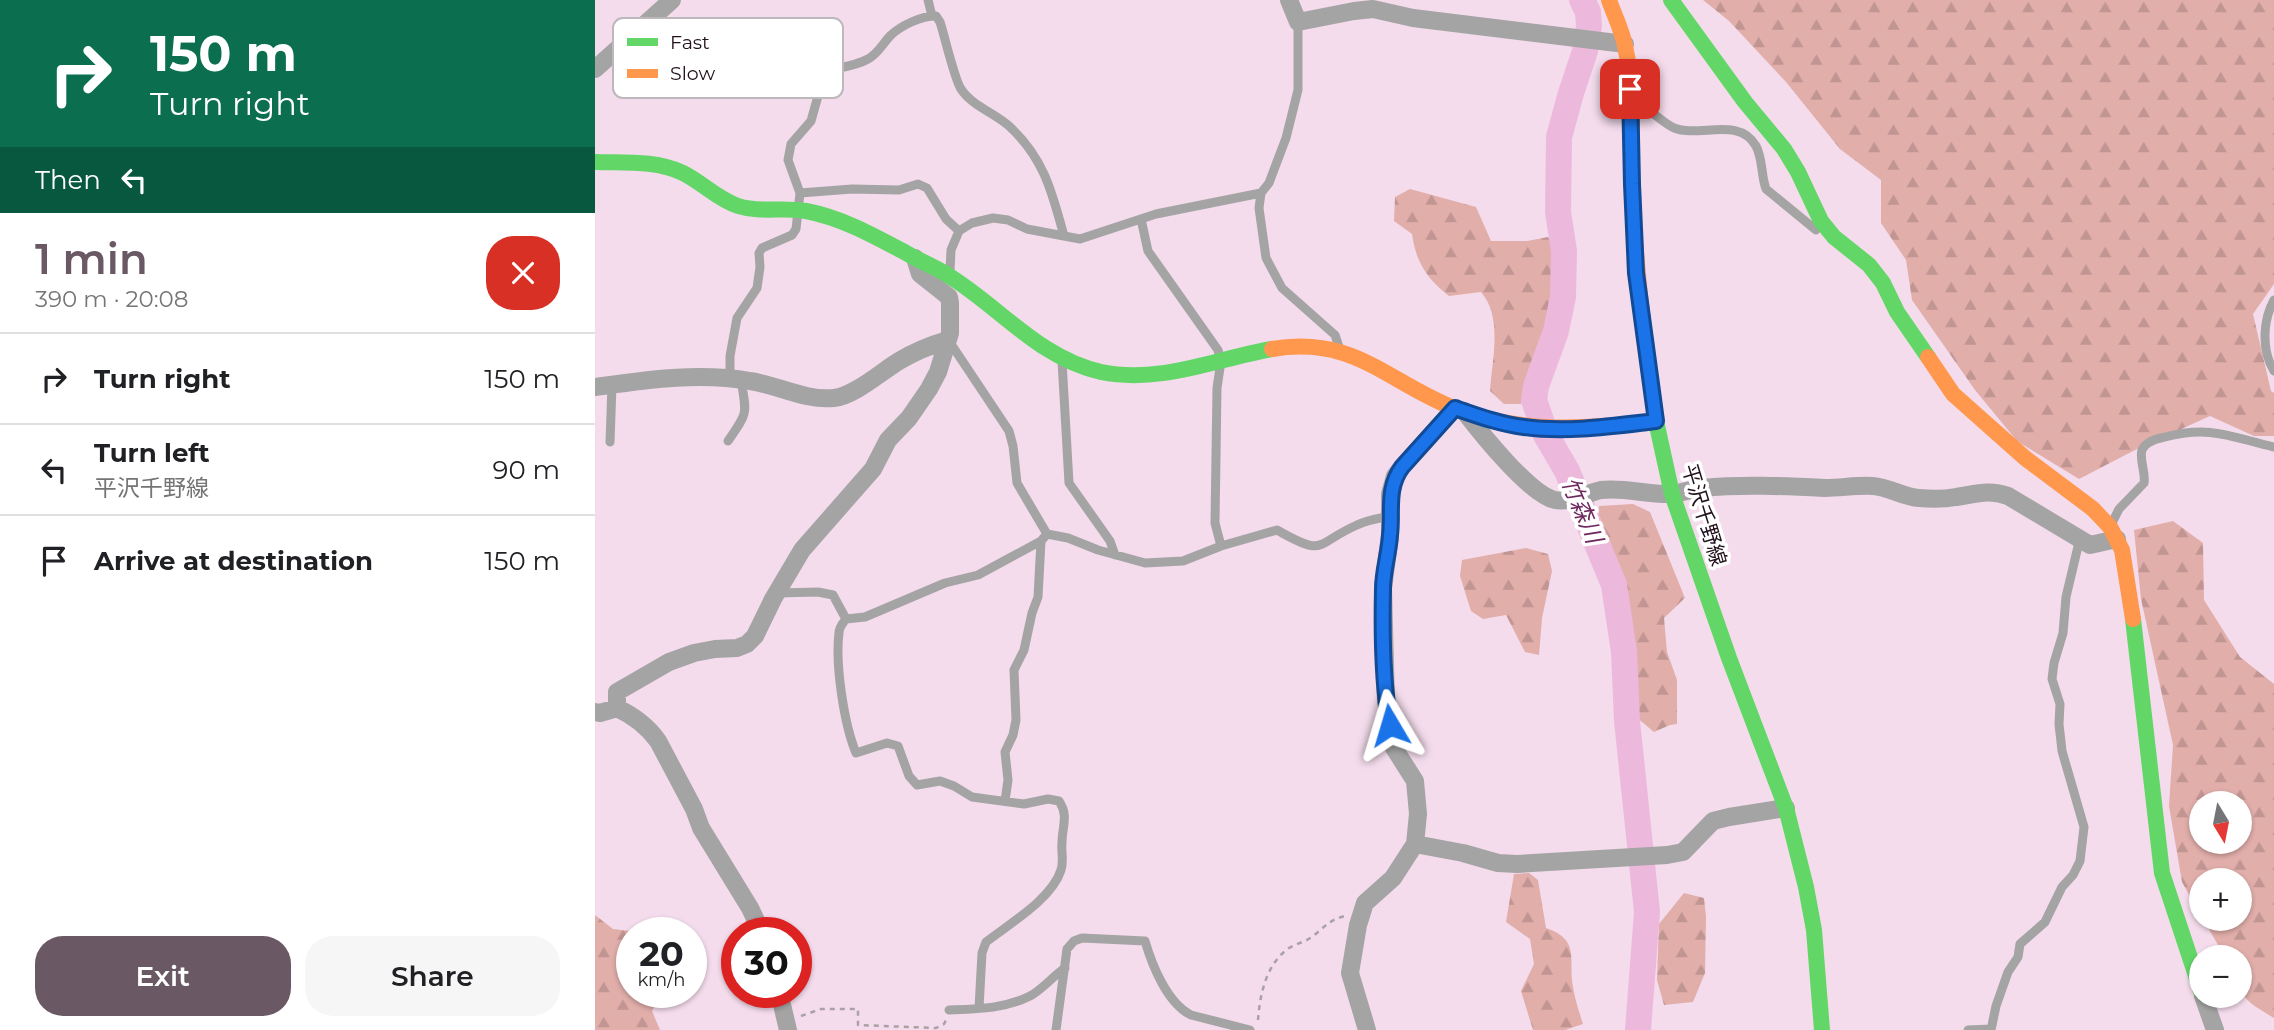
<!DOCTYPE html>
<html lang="en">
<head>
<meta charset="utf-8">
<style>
  body { margin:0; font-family:Montserrat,"Noto Sans JP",sans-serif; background:#f6f6f6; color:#202124; height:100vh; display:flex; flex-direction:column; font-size:26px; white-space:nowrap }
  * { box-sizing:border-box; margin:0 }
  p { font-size:23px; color:#757577 }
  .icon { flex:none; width:38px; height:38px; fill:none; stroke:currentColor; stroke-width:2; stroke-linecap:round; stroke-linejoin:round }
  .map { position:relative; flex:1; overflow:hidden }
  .details { display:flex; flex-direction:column; background:#fff; width:595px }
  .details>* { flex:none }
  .banner { background:#0b6e4f; color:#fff; overflow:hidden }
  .needle { width:46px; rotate:170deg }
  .tools { position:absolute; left:1594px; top:791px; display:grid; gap:14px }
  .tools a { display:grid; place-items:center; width:63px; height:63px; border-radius:50%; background:#fff; box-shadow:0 2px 5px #0004; font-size:35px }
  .speed { position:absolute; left:21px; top:917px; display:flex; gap:14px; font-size:35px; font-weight:700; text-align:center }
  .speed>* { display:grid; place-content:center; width:91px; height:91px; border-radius:50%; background:#fff; box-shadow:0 2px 5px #0004; line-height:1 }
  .speed small { font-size:18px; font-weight:400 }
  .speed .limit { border:10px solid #d22; background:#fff; color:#111 }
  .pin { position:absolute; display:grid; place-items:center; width:60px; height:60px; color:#fff; margin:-30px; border-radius:14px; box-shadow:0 4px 10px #0006 }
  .me { position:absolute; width:77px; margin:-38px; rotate:353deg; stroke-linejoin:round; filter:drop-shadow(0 0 5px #0008) }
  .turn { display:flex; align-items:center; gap:24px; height:147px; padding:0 35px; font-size:32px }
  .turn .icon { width:91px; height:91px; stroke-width:2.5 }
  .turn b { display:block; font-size:49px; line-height:60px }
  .then { display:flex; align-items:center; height:66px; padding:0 35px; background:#0003; gap:14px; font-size:26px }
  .round { display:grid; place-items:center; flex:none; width:74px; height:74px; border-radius:28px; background:#f6f6f6 }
  .overview { display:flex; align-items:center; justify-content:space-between; height:119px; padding:0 35px }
  h1 { font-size:42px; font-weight:600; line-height:52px; color:#6b5865 }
  .action { display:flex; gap:14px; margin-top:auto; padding:14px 35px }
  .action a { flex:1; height:80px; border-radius:28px; background:#6b5865; color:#fff; font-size:28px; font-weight:600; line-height:80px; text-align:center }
  .action a+a { background:#f6f6f6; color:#202124 }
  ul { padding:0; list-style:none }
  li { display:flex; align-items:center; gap:21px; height:91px; padding:0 35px; border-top:2px solid #e0e0e0 }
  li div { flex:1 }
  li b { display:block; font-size:26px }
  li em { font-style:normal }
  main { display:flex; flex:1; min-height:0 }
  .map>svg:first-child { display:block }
  .forest { fill:url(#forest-firs); fill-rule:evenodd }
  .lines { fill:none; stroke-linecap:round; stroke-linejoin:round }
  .river { stroke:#ecb9dd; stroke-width:26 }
  .path { stroke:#a9a1a6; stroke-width:2.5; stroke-dasharray:5 5; stroke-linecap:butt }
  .lane { stroke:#a5a4a5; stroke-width:9 }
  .street { stroke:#a5a4a5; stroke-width:18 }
  .fast { stroke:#63d668; stroke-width:16 }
  .slow { stroke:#ff974d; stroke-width:16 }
  .route-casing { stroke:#114b97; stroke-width:18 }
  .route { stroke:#1a73e8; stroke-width:12 }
  .labels { text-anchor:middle; stroke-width:7; stroke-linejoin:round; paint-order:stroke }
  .street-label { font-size:21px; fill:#21111c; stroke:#fff }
  .water-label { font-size:23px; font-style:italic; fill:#702960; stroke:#fff }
  .key { fill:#fff; stroke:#bcb8bb; stroke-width:2 }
  .key-label { font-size:19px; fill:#21111c }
</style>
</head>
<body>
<main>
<section class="details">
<div class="banner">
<div class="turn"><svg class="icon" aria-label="right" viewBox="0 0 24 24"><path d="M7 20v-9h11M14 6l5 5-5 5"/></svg><div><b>150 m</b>Turn right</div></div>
<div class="then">Then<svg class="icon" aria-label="left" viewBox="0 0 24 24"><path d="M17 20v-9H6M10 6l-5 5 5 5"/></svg></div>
</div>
<div class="overview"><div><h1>1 min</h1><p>390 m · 20:08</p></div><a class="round" style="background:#d93025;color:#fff"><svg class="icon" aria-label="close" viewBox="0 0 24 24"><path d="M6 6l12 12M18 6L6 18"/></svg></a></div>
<ul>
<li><svg class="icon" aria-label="right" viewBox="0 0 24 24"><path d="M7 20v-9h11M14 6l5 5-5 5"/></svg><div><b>Turn right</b></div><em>150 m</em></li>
<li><svg class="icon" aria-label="left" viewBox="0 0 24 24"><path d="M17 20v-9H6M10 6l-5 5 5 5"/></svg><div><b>Turn left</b><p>平沢千野線</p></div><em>90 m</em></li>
<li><svg class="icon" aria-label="arrive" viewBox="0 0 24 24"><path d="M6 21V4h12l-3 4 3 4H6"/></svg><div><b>Arrive at destination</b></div><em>150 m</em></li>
</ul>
<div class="action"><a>Exit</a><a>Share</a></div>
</section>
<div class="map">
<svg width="1679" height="1030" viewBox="0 0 1679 1030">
  <defs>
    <pattern id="forest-firs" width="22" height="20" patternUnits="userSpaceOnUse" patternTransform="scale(1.75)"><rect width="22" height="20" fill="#e1aeaa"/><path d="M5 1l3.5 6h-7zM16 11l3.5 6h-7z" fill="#c19592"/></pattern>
  </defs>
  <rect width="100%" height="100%" fill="#f4dcec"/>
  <path class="forest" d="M1108,0H1679V284L1658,314L1676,391L1679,393V436H1659L1615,416L1540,450L1484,479L1422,441L1380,390L1317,300L1311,260L1286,223V180L1245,149L1191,82L1134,21Z
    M815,189L881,207L896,241H932L953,237L961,252L959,298L952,336L926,404H909L895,391C897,360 908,317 886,292L854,296C832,279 821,262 817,234L799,221L800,197Z
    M1038,504L1055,512L1090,598L1069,618L1072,652L1082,680V724L1075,725L1059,732L1041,717L1032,628L1018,558L1004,532V506Z
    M1578,521L1608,543L1609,600L1645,657L1679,684V1018C1644,997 1645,998 1645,957H1630L1608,919H1645V880H1606V916L1587,882L1574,806L1578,745L1546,599L1539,530ZM1606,803H1645V842H1606Z
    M931,548L953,554L957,571L947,618L944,655L930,652L911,615L888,619L876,611L865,576L867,560Z
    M934,873L943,880L951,928C986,940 973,960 978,987C980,999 984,1012 988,1024L970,1030H938L926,991L939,964L935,939L911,922L919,874Z
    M1089,893L1109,898L1111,917L1110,973L1098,1002L1069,1005L1062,980L1064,924Z
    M0,915L18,929L44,932L37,933V992H68L57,1011L65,1030H0Z"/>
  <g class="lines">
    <path class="river" d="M987,0L993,12L994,26L990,51L976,93L964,137L963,212L969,251L968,297L961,331L941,386L939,400L951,435L972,471L1019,585L1029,652L1032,721L1052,912L1043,1030"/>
    <path class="path" d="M206,1016L226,1009H263V1025L341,1028L349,1024L351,1020
      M663,1020C665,994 671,964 694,948C702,943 711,942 718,936C731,926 734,920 750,916"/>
    <path class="lane" d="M333,0L337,16
      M703,22V90L691,138L674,183L666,193L664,208L671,258L687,288L740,335L744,347
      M1042,104C1056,109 1066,122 1079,128C1105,138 1144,116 1161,146C1168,159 1166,176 1171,189L1221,230
      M205,193L257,189L304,190L323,184L332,188L351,219L364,231
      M546,219L553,251L623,350L626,361L622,388L620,523L626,546
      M355,271L356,250L364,231L377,223L398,218L413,220L432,229L485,239L561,214L666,193
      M1679,300C1668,320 1666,350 1679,371
      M354,341L414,431L418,446L422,483L452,534L473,538L503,550L550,563L588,561L626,546L682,530C731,558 719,544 762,525C772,520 785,518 795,516
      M467,361L474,483L515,541L520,555
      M135,379V356L142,318L162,288L165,267L164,253L167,248L197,235L201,229L205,193L193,160L196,144L216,121L230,71C243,68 261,66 273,59C283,54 288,43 296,35C307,25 326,16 341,16L345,22C350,37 359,78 366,89C377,106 400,113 414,126C449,158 457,192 469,236
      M133,441C153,412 152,415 146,380
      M15,442L17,385
      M1516,525L1524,509L1549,483C1551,473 1544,460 1547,450C1551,441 1562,439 1570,437C1615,425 1636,437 1679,447
      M182,593L223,592L238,595L251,619L270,617L350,583L383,575L446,541L452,534
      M251,619C248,623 244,627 244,633C240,664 249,724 261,753L292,743L303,746L314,776L322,785L345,781L359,786L377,797L429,804L453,799L464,801C474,816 467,826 467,843C466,852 469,861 466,870C457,899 414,924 391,942L387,953L384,1008
      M410,801L413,780L410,752L418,735L421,720L419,670L429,650L437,613L443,597L446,541
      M354,1010C382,1009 409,1009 435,996C447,990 458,976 470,968
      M461,1030L472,949L479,941L487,938L550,941C557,965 572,1003 596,1015L655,1030
      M1373,1030L1396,1029
      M1396,1030L1401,1006L1413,972L1423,957L1425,944L1450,922L1467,887L1478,875L1485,861L1489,827L1467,751L1464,724L1465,704L1457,679L1459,663L1468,633L1471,597L1485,538"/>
    <path class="street" d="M694,0L703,22L759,11L778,9L818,18L1030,44
      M0,69L77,0
      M0,387C51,380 103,372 155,381C183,385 210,401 239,398C259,396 286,372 304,361C319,352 336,345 353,340
      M869,411C885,432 935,495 960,500C975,503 992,493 1006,490C1029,487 1053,495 1076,494C1086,493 1097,489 1107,488C1148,484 1189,486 1230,488C1246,488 1262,485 1278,486C1294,487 1308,497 1324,498C1336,499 1350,499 1361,497C1381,494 1394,489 1413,496L1495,545L1522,539
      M0,712L5,713L22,708
      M820,844L868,853L903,863L922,864L1072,855L1088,852L1118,821L1134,817L1191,808
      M167,933L155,908L106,828L99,809L63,741C53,727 37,715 22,708V692L74,662L99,653L120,649L142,648L152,644L160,636L178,599L207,550L278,469L293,440L314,418L334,389L343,372L355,333V303L354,297L325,274L320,258
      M184,992L193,1030
      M1608,996L1620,1030
      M772,1030L755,973L763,925L770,903L798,878L820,844L823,814L820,781L799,748L791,702L788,588L795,535V494L800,476L807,467L860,408"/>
    <path class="fast" d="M1076,0L1150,102L1189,149L1203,172L1226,221L1239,237L1274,265L1288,283L1302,312L1333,357
      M0,162C29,163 61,160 88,173C108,183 122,199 143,206C165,213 188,207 211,211C248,218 281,237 313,254C325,261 338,266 351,274C403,305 443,358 506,372C565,384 620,359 677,349
      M1053,361L1061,421L1077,494L1134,658L1191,808L1211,887L1219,930L1227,1030
      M1538,619L1567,873L1606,991"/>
    <path class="slow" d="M1014,0C1019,15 1027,30 1030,46C1040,91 1036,138 1037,185C1039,244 1045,302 1053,361
      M677,349C759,335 792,382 861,409C925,434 993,429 1061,421
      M1333,357L1358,394L1430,458L1498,509L1515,527L1527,550L1538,619"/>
  </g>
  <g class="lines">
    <g class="route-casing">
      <path id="route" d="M795,725C788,685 787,631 788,589C788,571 794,553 795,535C798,511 791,489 807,467L860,408C883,416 905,424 929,427C972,433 1018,426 1061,421L1041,273L1037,184L1035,89"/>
    </g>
    <use href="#route" class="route"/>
  </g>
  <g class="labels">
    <g class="street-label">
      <text transform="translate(1109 515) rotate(73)" y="7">平沢千野線</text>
    </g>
    <g class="water-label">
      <text transform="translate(987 510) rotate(67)" y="8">竹森川</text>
    </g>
  </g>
  <rect x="18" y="18" width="230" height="80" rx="10" class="key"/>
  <rect x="32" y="38" width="31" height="8" fill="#63d668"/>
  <rect x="32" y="69" width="31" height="9" fill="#ff974d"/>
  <g class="key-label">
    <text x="75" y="49">Fast</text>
    <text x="75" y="80">Slow</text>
  </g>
</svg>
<div class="tools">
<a><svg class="needle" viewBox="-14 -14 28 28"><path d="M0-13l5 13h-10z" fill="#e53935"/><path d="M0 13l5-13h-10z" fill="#757577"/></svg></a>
<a>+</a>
<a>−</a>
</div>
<div class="speed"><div>20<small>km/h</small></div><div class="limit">30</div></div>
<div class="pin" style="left:1035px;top:89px;background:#d93025"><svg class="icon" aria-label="arrive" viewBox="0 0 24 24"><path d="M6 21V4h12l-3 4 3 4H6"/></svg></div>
<svg class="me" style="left:795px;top:725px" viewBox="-20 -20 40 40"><path d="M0-17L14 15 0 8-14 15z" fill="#1a73e8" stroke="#fff" stroke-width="4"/></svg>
</div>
</main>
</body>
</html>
